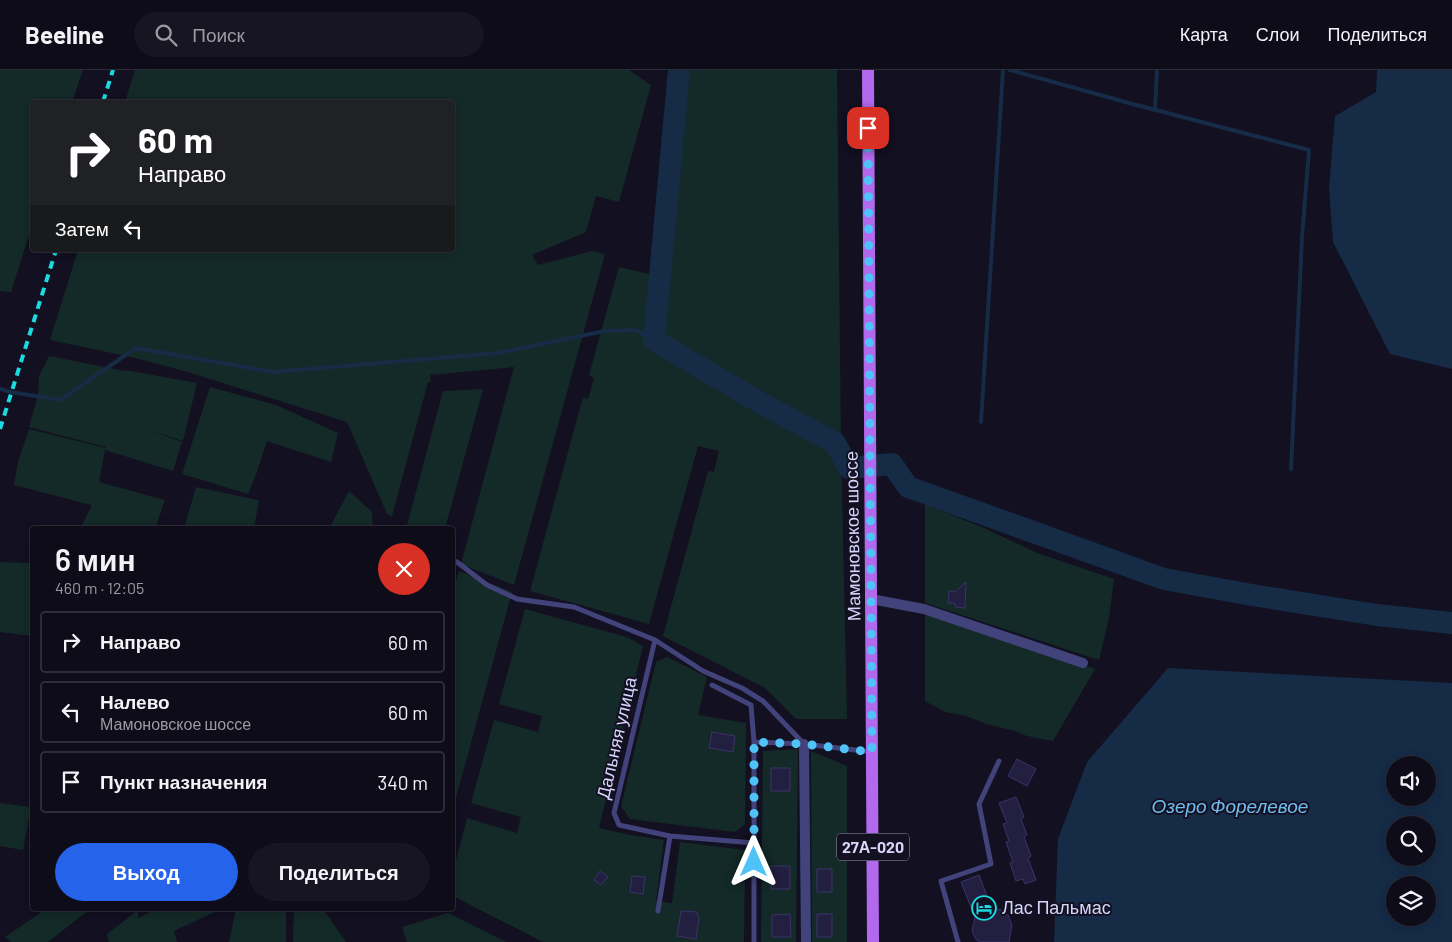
<!DOCTYPE html>
<html lang="ru">
<head>
<meta charset="utf-8">
<style>
  body { margin:0; font-family:Barlow,sans-serif; background:#171522; color:#f1f3f6; height:100vh; display:flex; flex-direction:column; font-size:19px; white-space:nowrap }
  * { box-sizing:border-box; margin:0 }
  p { font-size:16px; color:#9b9ba2 }
  .icon { flex:none; width:28px; height:28px; fill:none; stroke:currentColor; stroke-width:2; stroke-linecap:round; stroke-linejoin:round }
  .map { position:relative; flex:1; overflow:hidden }
  .details { position:absolute; left:30px; top:456px; width:425px; height:385px; display:flex; flex-direction:column; background:#0e0c19; border-radius:5px; box-shadow:0 2px 12px #0003,0 0 0 1px #2e2c38 }
  .details>* { flex:none }
  .top-card { position:absolute; left:30px; top:30px; width:425px; height:152px; border-radius:5px; box-shadow:0 2px 12px #0003,0 0 0 1px #2e2c38; background:#202124; color:#fff; overflow:hidden }
  .tools { position:absolute; left:1386px; top:686px; display:grid; gap:10px }
  .tools a { display:grid; place-items:center; width:50px; height:50px; border-radius:50%; background:#0e0c19; box-shadow:0 2px 12px #0003,0 0 0 1px #2e2c38; font-size:25px }
  .pin { position:absolute; display:grid; place-items:center; width:42px; height:42px; color:#fff; margin:-21px; border-radius:10px; box-shadow:0 2px 8px #0006 }
  .me { position:absolute; width:55px; margin:-28px; rotate:0deg; stroke-linejoin:round; filter:drop-shadow(0 0 4px #0008) }
  .turn { display:flex; align-items:center; gap:18px; height:105px; padding:0 25px; font-size:22px }
  .turn .icon { width:65px; height:65px; stroke-width:2.5 }
  .turn b { display:block; font-size:35px; line-height:42px }
  .then { display:flex; align-items:center; height:48px; padding:0 25px; background:#0003; gap:10px; font-size:19px }
  .round { display:grid; place-items:center; flex:none; width:52px; height:52px; border-radius:26px; background:#171522 }
  .summary { display:flex; align-items:center; justify-content:space-between; height:85px; padding:0 25px }
  h1 { font-size:30px; font-weight:600; line-height:38px }
  .cta { display:flex; gap:10px; margin-top:auto; padding:10px 25px }
  .cta a { flex:1; height:58px; border-radius:30px; background:#2563eb; color:#fff; font-size:20px; font-weight:600; line-height:58px; text-align:center }
  .cta a+a { background:#171522; color:#f1f3f6 }
  ul { padding:0; list-style:none }
  li { display:flex; align-items:center; gap:15px; height:62px; margin:0 10px 8px; padding:0 15px; border:2px solid #2e2c38; border-radius:5px }
  li div { flex:1 }
  li b { display:block; font-size:19px }
  li em { font-style:normal }
  header { display:flex; align-items:center; gap:30px; box-sizing:border-box; height:70px; padding:0 25px; background:#0e0c19; border-bottom:1px solid #2e2c38 }
  header strong { font-size:24px }
  nav { display:flex; gap:28px; margin-inline-start:auto; font-size:18px }
  .search { width:350px; height:45px; background:#171522; display:flex; align-items:center; gap:12px; box-sizing:border-box; padding:0 18px; border-radius:28px; color:#9b9ba2; font-size:19px }
  .map>svg:first-child { display:block }
  .green { fill:#142a28 }
  .water { fill:#152b46; fill-rule:evenodd }
  .lines { fill:none; stroke-linecap:round; stroke-linejoin:round }
  .stream { stroke:#152b46; stroke-width:4 }
  .river { stroke:#152b46; stroke-width:22 }
  .building { fill:#231f40; stroke:#3a3369 }
  .lane { stroke:#41437a; stroke-width:5 }
  .street { stroke:#41437a; stroke-width:10 }
  .primary { stroke:#b269ed; stroke-width:12 }
  .rail { stroke:#1bdae0; stroke-width:4; stroke-dasharray:8 6; stroke-linecap:butt }
  .route { stroke:#4fc3f7; stroke-width:9; stroke-dasharray:0 16.2 }
  .labels { text-anchor:middle; stroke-width:4; stroke-linejoin:round; paint-order:stroke }
  .shield { fill:#121021; stroke:#9c9ab9; stroke-width:1 }
  .shield-label { font-size:16px; font-weight:bold; fill:#d7d5fa }
  .street-label { font-size:18px; fill:#d7d5fa; stroke:#121021 }
  .poi-label { font-size:18px; fill:#d7d5fa; stroke:#121021; text-anchor:start }
  .water-label { font-size:19px; font-style:italic; fill:#70bcee; stroke:#121021 }
</style>
</head>
<body>
<header>
<strong>Beeline</strong>
<div class="search"><svg class="icon" aria-label="search" viewBox="0 0 24 24"><circle cx="10" cy="10" r="6"/><path d="M15 15l6 6"/></svg>Поиск</div>
<nav><a>Карта</a><a>Слои</a><a>Поделиться</a></nav>
</header>
<div class="map">
<svg width="1452" height="872" viewBox="0 0 1452 872">
  <rect width="100%" height="100%" fill="#121021"/>
  <path class="green" d="M0,0H83L72,32H32V156L11,222L0,221Z
    M135,0H629L651,15L619,132L596,126L586,162L532,185L538,195L592,181L605,184L514,515L461,494L514,297L430,305L431,312H428L392,446L387,444L347,352L188,302L131,287L50,270L78,180H452V32H125Z
    M671,0H837L841,378L847,649H796L765,618L663,566L708,401L714,402L719,381L698,376L649,554L530,521L583,327L588,329L594,308L589,305L619,197L653,205Z
    M49,286L125,301V300L197,313L183,371L149,360L182,372L173,401L105,380L99,412L165,430L155,459H80L91,437L92,431L91,435L14,415L18,392L29,359L106,378V377L29,357L38,325L39,306Z
    M210,317L276,335L338,363L331,392L267,371L256,405L248,424L182,404Z
    M483,319L445,459H406L443,321Z
    M196,417L259,430L254,459H184Z
    M349,421L372,442L373,459H329Z
    M925,434L984,458L1037,483L1114,509L1109,548L1099,590L925,533Z
    M0,492L32,493V566L0,562Z
    M459,501L512,522L453,739L452,524Z
    M525,539L627,567L643,576L599,758L630,765L664,770L656,831L672,833L680,772L745,780L744,872H543L453,826V802L467,748L517,763L521,747L471,733L494,650L538,662L542,646L499,634Z
    M925,542L1095,599L1053,671L1027,666L1015,661L986,654L966,646L945,642L925,631Z
    M667,587L707,607L698,645L746,653L745,754L735,762L630,749L621,736L656,592Z
    M798,679L796,872H761L763,681Z
    M811,681L847,696V872H812Z
    M0,733L31,737L23,780L0,776Z
    M46,839L89,840L48,872H11L5,867Z
    M156,839H221L174,861L177,872H109L107,864L137,841L139,848Z
    M236,839H286V872H229Z
    M294,839H323L346,872H293Z
    M448,843L506,872H407L402,857Z"/>
  <path class="water" d="M1377,0H1452V299L1390,284L1333,172L1329,118L1335,46L1376,22Z
    M1168,598L1452,613V872H1054L1058,769L1087,692ZM1395,695H1428V728H1395ZM1395,755H1428V788H1395ZM1395,815H1428V848H1395Z"/>
  <g class="lines">
    <path class="stream" d="M1010,0L1129,33L1309,80L1302,167L1291,399
      M1155,40L1157,0
      M0,319L11,322L60,330L136,278L273,302L498,283L605,261L636,260L654,270
      M981,352L1003,0"/>
    <path class="river" d="M679,0L654,270L759,332L835,373L849,398L892,394L908,417L1164,509L1252,525L1377,545L1452,553"/>
  </g>
  <path class="building" d="M966,512L965,538L955,537V533H948L949,521L955,522Z
    M712,662L735,666L733,682L709,678Z
    M1017,689L1036,699L1027,716L1008,706Z
    M771,698H790V721H771Z
    M1016,727L1024,747L1021,749L1027,765L1024,767L1031,786L1028,788L1036,810L1025,814L1023,809L1016,811L1010,793L1013,792L1006,772L1009,771L1003,754L1007,753L999,733Z
    M771,796H790V819H771Z
    M817,799H832V822H817Z
    M600,801L608,807L601,815L594,810Z
    M979,805L991,837L1001,840L1008,845L1012,855L1009,872H979L975,868L972,861L975,847L961,812Z
    M632,806L645,807L643,824L630,822Z
    M681,841L697,842V845L699,847L696,869L677,866Z
    M790,844L791,867H772V845Z
    M817,844H832V867H817Z"/>
  <g class="lines">
    <path class="lane" d="M452,491L457,492L487,515L517,529L574,537L655,570L703,601L742,618L763,631L804,674
      M655,570L614,743L619,755L670,766L754,773
      M712,615L751,635L754,672V872
      M754,672L804,674L872,682
      M658,841L670,766
      M958,872L941,811L991,794L979,734L999,691"/>
    <path class="street" d="M871,529L924,539L1083,593
      M804,674L806,872"/>
    <path class="primary" d="M868,0L873,872"/>
    <path class="rail" d="M103,32L113,0
      M0,359L56,180"/>
  </g>
  <g class="lines">
    <path class="route" d="M754,792V672L804,674L872,682L868,58"/>
  </g>
  <defs>
    <g id="hotel-ring" transform="scale(1.25)"><circle r="9.5" fill="#121021" stroke="#1bdae0" stroke-width="1.5"/><path d="M-6-4.5h1.5V1H6V5H4.5V3h-9V5H-6ZM-4 0a1.8 1.8 0 1 1 3.6 0ZM.5 0V-2.5h3Q6-2.5 6 0Z" fill="#1bdae0"/></g>
  </defs>
  <g fill-rule="evenodd">
    <use href="#hotel-ring" x="984" y="838"/>
  </g>
  <g class="labels">
    <rect class="shield" x="837" y="763.5" width="72" height="27" rx="4"/>
    <g class="shield-label">
      <text x="873" y="783">27А-020</text>
    </g>
    <g class="street-label">
      <text transform="translate(853 466) rotate(-91)" y="6">Мамоновское шоссе</text>
      <text transform="translate(617 668) rotate(-77)" y="6">Дальняя улица</text>
    </g>
    <g class="poi-label">
      <text x="1002" y="844">Лас Пальмас</text>
    </g>
    <g class="water-label">
      <text x="1230" y="743">Озеро Форелевое</text>
    </g>
  </g>
</svg>
<div class="tools">
<a><svg class="icon" aria-label="sound" viewBox="0 0 24 24"><path d="M4 9h4l5-4v14l-5-4H4zM17 9q2 3 0 6"/></svg></a>
<a><svg class="icon" aria-label="search" viewBox="0 0 24 24"><circle cx="10" cy="10" r="6"/><path d="M15 15l6 6"/></svg></a>
<a><svg class="icon" aria-label="layers" viewBox="0 0 24 24"><path d="M12 4l9 5-9 5-9-5zM3 14l9 5 9-5"/></svg></a>
</div>
<div class="pin" style="left:868px;top:58px;background:#d93025"><svg class="icon" aria-label="arrive" viewBox="0 0 24 24"><path d="M6 21V4h12l-3 4 3 4H6"/></svg></div>
<svg class="me" style="left:754px;top:792px" viewBox="-20 -20 40 40"><path d="M0-17L14 15 0 8-14 15z" fill="#4fc3f7" stroke="#fff" stroke-width="4"/></svg>
<div class="top-card">
<div class="turn"><svg class="icon" aria-label="right" viewBox="0 0 24 24"><path d="M7 20v-9h11M14 6l5 5-5 5"/></svg><div><b>60 m</b>Направо</div></div>
<div class="then">Затем<svg class="icon" aria-label="left" viewBox="0 0 24 24"><path d="M17 20v-9H6M10 6l-5 5 5 5"/></svg></div>
</div>
<section class="details">
<div class="summary"><div><h1>6 мин</h1><p>460 m · 12:05</p></div><a class="round" style="background:#d93025;color:#fff"><svg class="icon" aria-label="close" viewBox="0 0 24 24"><path d="M6 6l12 12M18 6L6 18"/></svg></a></div>
<ul>
<li><svg class="icon" aria-label="right" viewBox="0 0 24 24"><path d="M7 20v-9h11M14 6l5 5-5 5"/></svg><div><b>Направо</b></div><em>60 m</em></li>
<li><svg class="icon" aria-label="left" viewBox="0 0 24 24"><path d="M17 20v-9H6M10 6l-5 5 5 5"/></svg><div><b>Налево</b><p>Мамоновское шоссе</p></div><em>60 m</em></li>
<li><svg class="icon" aria-label="arrive" viewBox="0 0 24 24"><path d="M6 21V4h12l-3 4 3 4H6"/></svg><div><b>Пункт назначения</b></div><em>340 m</em></li>
</ul>
<div class="cta"><a>Выход</a><a>Поделиться</a></div>
</section>
</div>
</body>
</html>
